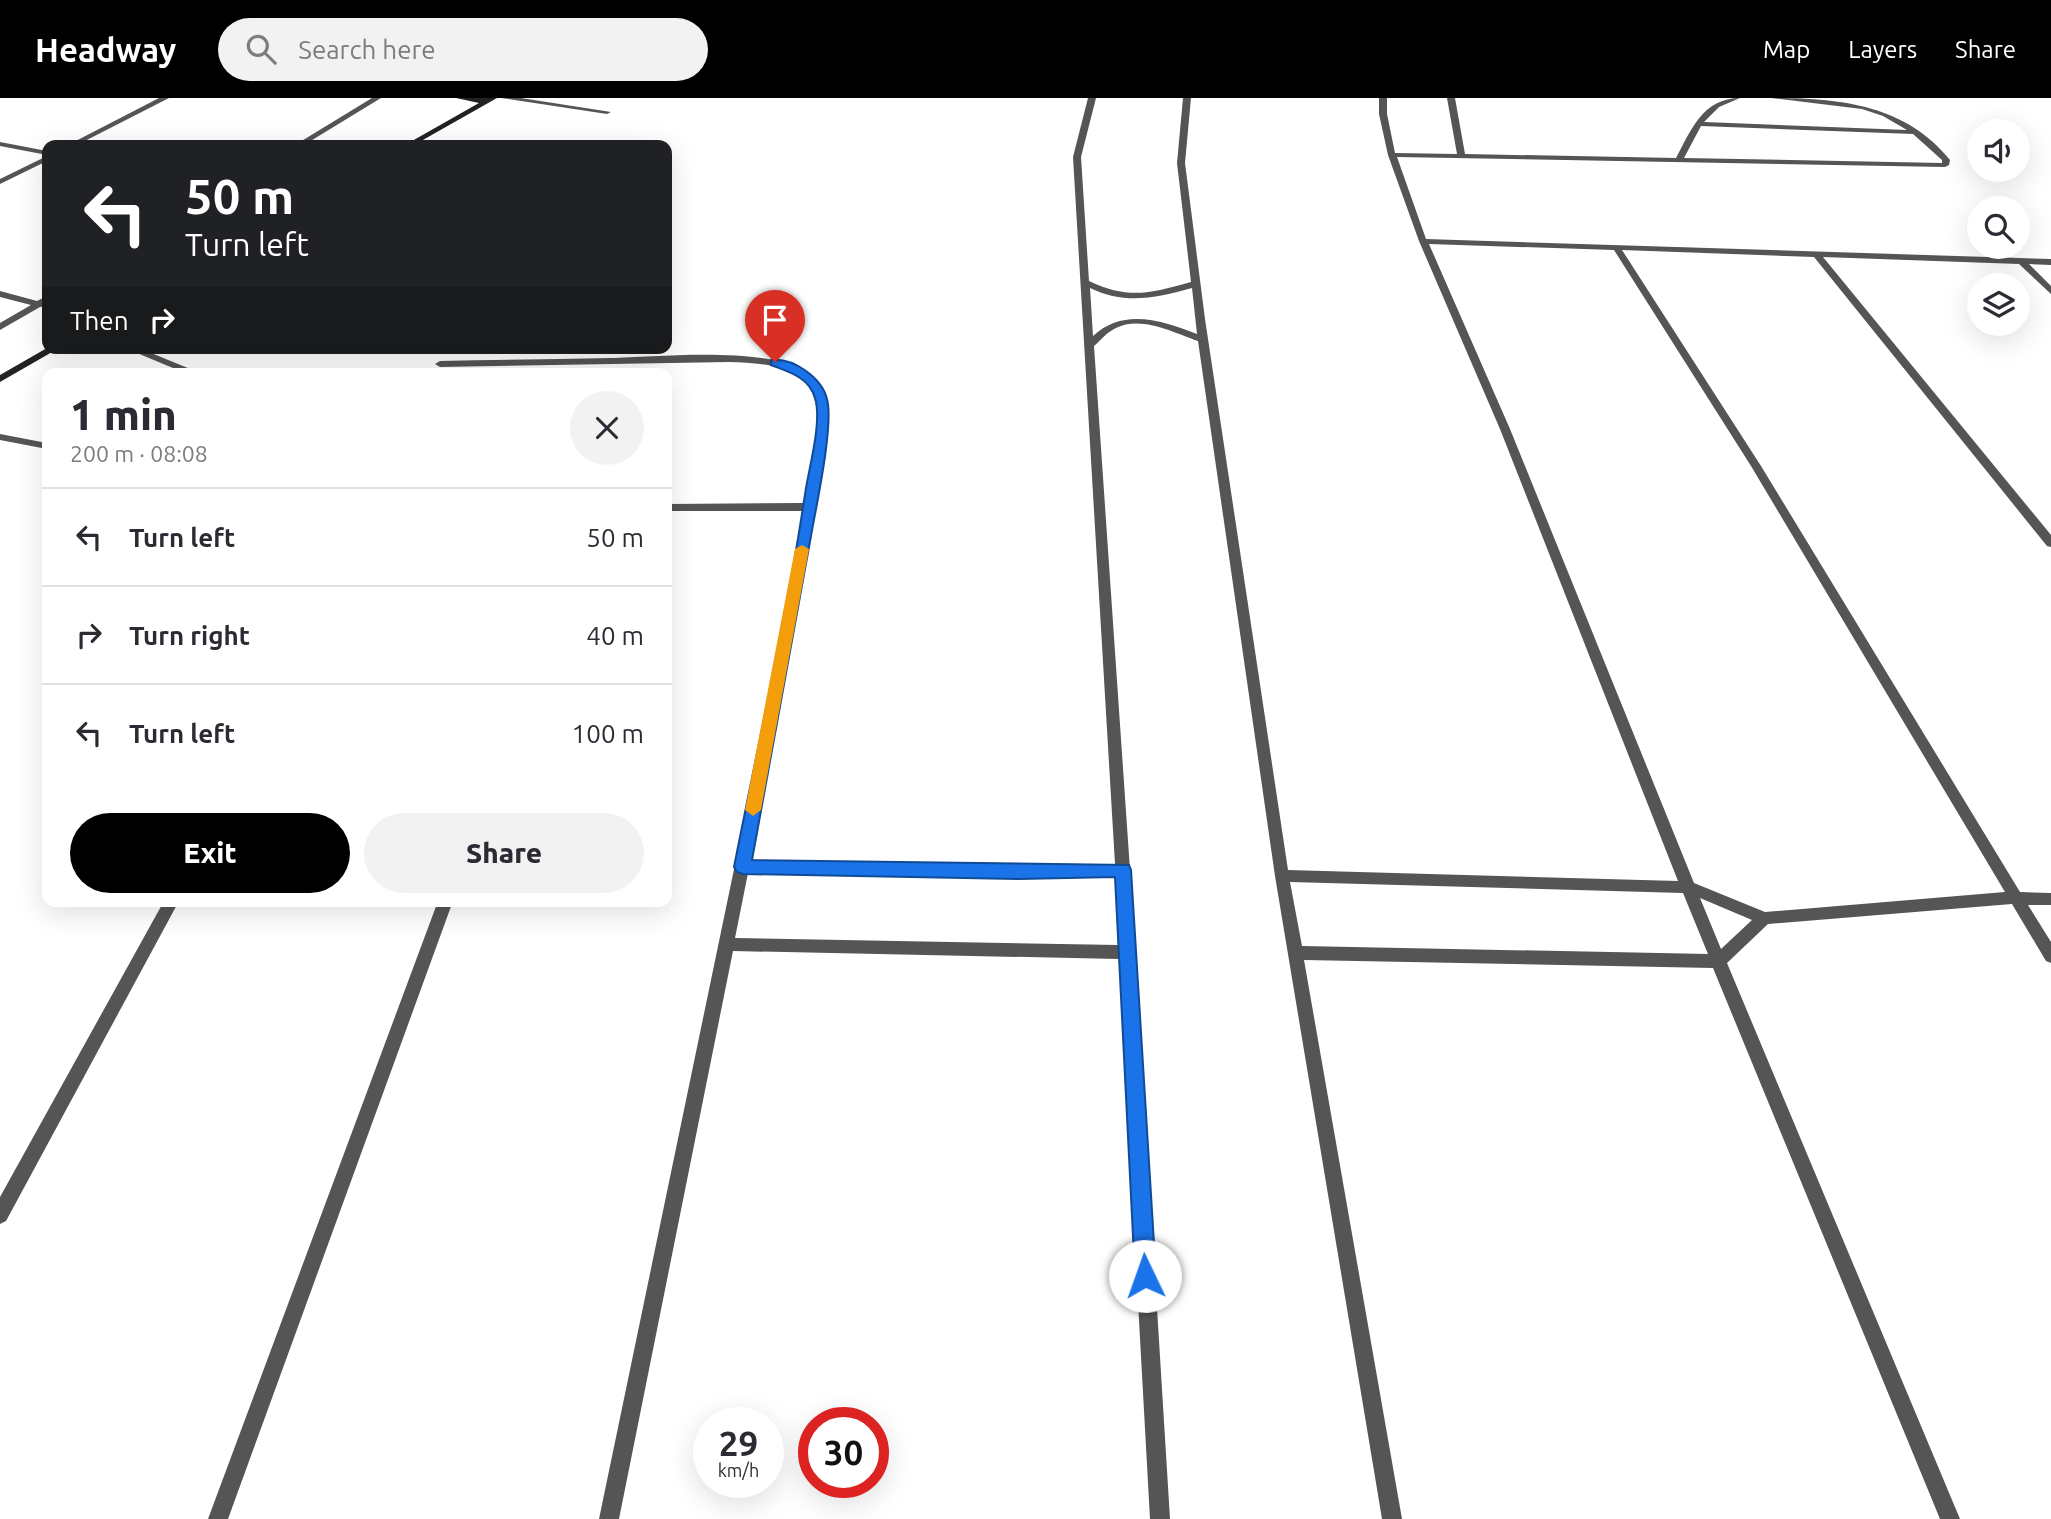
<!DOCTYPE html>
<html lang="en">
<head>
<meta charset="utf-8">
<style>
  body { margin:0; font-family:Ubuntu,sans-serif; background:#f2f2f3; color:#2b2b33; height:100vh; display:flex; flex-direction:column; font-size:26px; white-space:nowrap }
  * { box-sizing:border-box; margin:0 }
  p { font-size:23px; color:#7c7c81 }
  .icon { flex:none; width:38px; height:38px; fill:none; stroke:currentColor; stroke-width:2; stroke-linecap:round; stroke-linejoin:round }
  .map { position:relative; flex:1; overflow:hidden }
  .drawer { position:absolute; left:42px; top:270px; width:630px; height:539px; display:flex; flex-direction:column; background:#fff; border-radius:14px; box-shadow:0 7px 28px #0002 }
  .drawer>* { flex:none }
  .top-card { position:absolute; left:42px; top:42px; width:630px; height:214px; border-radius:14px; box-shadow:0 7px 28px #0002; background:#202124; color:#fff; overflow:hidden }
  .tools { position:absolute; left:1967px; top:21px; display:grid; gap:14px }
  .tools a { display:grid; place-items:center; width:63px; height:63px; border-radius:50%; background:#fff; box-shadow:0 7px 28px #0002; font-size:35px }
  .speed { position:absolute; left:693px; top:1309px; display:flex; gap:14px; font-size:35px; font-weight:700; text-align:center }
  .speed>* { display:grid; place-content:center; width:91px; height:91px; border-radius:50%; background:#fff; box-shadow:0 7px 28px #0002; line-height:1 }
  .speed small { font-size:18px; font-weight:400 }
  .speed .limit { border:10px solid #d22; background:#fff; color:#111 }
  .pin { position:absolute; display:grid; place-items:center; width:60px; height:60px; color:#fff; margin:-72px -30px; border-radius:50% 50% 50% 0; rotate:-45deg; box-shadow:0 0 7px #0007 }
  .pin .icon { rotate:45deg }
  .me { position:absolute; width:77px; margin:-38px; rotate:357deg; stroke-linejoin:round; filter:drop-shadow(0 0 5px #0008) }
  .turn { display:flex; align-items:center; gap:24px; height:147px; padding:0 28px; font-size:32px }
  .turn .icon { width:91px; height:91px; stroke-width:2.5 }
  .turn b { display:block; font-size:49px; line-height:60px }
  .then { display:flex; align-items:center; height:66px; padding:0 28px; background:#0003; gap:14px; font-size:26px }
  .round { display:grid; place-items:center; flex:none; width:74px; height:74px; border-radius:37px; background:#f2f2f3 }
  .head { display:flex; align-items:center; justify-content:space-between; height:119px; padding:0 28px }
  h1 { font-size:42px; font-weight:800; line-height:52px }
  .action { display:flex; gap:14px; margin-top:auto; padding:14px 28px }
  .action a { flex:1; height:80px; border-radius:42px; background:#000; color:#fff; font-size:28px; font-weight:800; line-height:80px; text-align:center }
  .action a+a { background:#f2f2f3; color:#2b2b33 }
  ul { padding:0; list-style:none }
  li { display:flex; align-items:center; gap:21px; height:98px; padding:0 28px; border-top:2px solid #e1e1e2 }
  li div { flex:1 }
  li b { display:block; font-size:26px }
  li em { font-style:normal }
  header { display:flex; align-items:center; gap:42px; box-sizing:border-box; height:98px; padding:0 35px; background:#000; color:#fff }
  header strong { font-size:33px }
  nav { display:flex; gap:38px; margin-inline-start:auto; font-size:24px }
  .search { width:490px; height:63px; background:#f2f2f3; display:flex; align-items:center; gap:18px; box-sizing:border-box; padding:0 24px; border-radius:38px; color:#7c7c81; font-size:26px }
  .map>svg:first-child { display:block }
  .lines { fill:none; stroke-linecap:round; stroke-linejoin:round }
  .lane { fill:#555; fill-rule:evenodd }
  .street { fill:#555; fill-rule:evenodd }
  .secondary { fill:#222; fill-rule:evenodd }
  .route { fill:#1a73e8; stroke:#114b97; stroke-width:2 }
  .slow { fill:#f59e0b }
</style>
</head>
<body>
<header>
<strong>Headway</strong>
<div class="search"><svg class="icon" aria-label="search" viewBox="0 0 24 24"><circle cx="10" cy="10" r="6"/><path d="M15 15l6 6"/></svg>Search here</div>
<nav><a>Map</a><a>Layers</a><a>Share</a></nav>
</header>
<div class="map">
<svg width="2051" height="1421" viewBox="0 0 2051 1421">
  <rect width="100%" height="100%" fill="#fff"/>
  <g class="lines">
    <path class="lane" d="M159,0H169L77,47H68Z
      M372,0H381L304,47H295Z
      M501,0H521L611,14L607,16Z
      M0,44L47,53V57L0,48Z
      M47,58V63L0,86V81Z
      M0,193L37,203L47,198V208L40,209L0,232V225L31,207L0,199Z
      M125,250H139L200,275H185Z"/>
    <path class="street" d="M1088,0H1096L1081,59L1089,183C1129,202 1151,195 1191,184L1177,65L1183,0H1191L1185,65L1205,221L1288,772L1678,783L1500,331L1419,143L1388,57L1379,16V0H1387V16L1395,55L1457,56L1447,0H1455L1465,56L1676,60C1691,32 1703,0 1740,0L1719,9L1704,24L1907,32L1883,18L1862,11L1771,0C1838,0 1905,6 1950,62L1949,67L1945,69L1397,59L1426,141L2051,161V167L2029,166L2051,188V196L2019,166L1823,159L2051,437V449L2047,448L1814,159L1622,152L1761,368L2020,794L2051,795V807H2028L2051,844V865L2046,863L2012,806L1768,826L1727,865L1960,1421H1940L1713,870L1304,862L1402,1421H1382L1275,778L1198,243C1175,235 1141,217 1116,230C1107,234 1101,242 1094,248L1130,772L1170,1421H1150L1119,861L733,853L619,1421H599L738,752L803,413H667V406L804,405C811,368 836,296 793,275C774,265 750,265 729,264L440,269L435,266L440,263C497,262 553,261 610,260C658,259 771,247 809,276C829,291 829,316 826,339L794,529L750,763L1019,768L1115,766L1073,59ZM1701,28L1913,36L1942,62V65L1684,60ZM1429,146L1614,152L1751,368L2005,794L1765,814L1694,785L1510,331ZM1090,190C1125,207 1156,200 1192,190L1197,236C1163,223 1124,209 1093,238ZM748,775L1019,780L1116,778L1118,847L735,840ZM1290,784L1683,795L1708,856L1302,848ZM1700,800L1752,822L1721,851Z
      M0,336L47,345V351L0,342Z
      M164,803H179L6,1123L0,1126V1099Z
      M438,803H453L228,1421H208Z"/>
    <path class="secondary" d="M456,0H497L414,47H405L479,5Z
      M47,250H59L0,284V277Z"/>
  </g>
  <path class="route" d="M771,262C793,259 822,280 827,301C834,327 816,409 811,438C791,546 772,654 752,762L1129,767L1131,772L1156,1178L1153,1186L1145,1189L1138,1186L1135,1178L1115,779L1019,781L743,776L737,774L734,769C759,643 787,517 806,390C810,366 822,323 815,300C809,279 789,274 771,267Z"/>
  <path class="slow" d="M802,447L809,451L761,712L753,718L745,712L795,451Z"/>
</svg>
<div class="tools">
<a><svg class="icon" aria-label="sound" viewBox="0 0 24 24"><path d="M4 9h4l5-4v14l-5-4H4zM17 9q2 3 0 6"/></svg></a>
<a><svg class="icon" aria-label="search" viewBox="0 0 24 24"><circle cx="10" cy="10" r="6"/><path d="M15 15l6 6"/></svg></a>
<a><svg class="icon" aria-label="layers" viewBox="0 0 24 24"><path d="M12 4l9 5-9 5-9-5zM3 14l9 5 9-5"/></svg></a>
</div>
<div class="speed"><div>29<small>km/h</small></div><div class="limit">30</div></div>
<div class="pin" style="left:775px;top:264px;background:#d93025"><svg class="icon" aria-label="arrive" viewBox="0 0 24 24"><path d="M6 21V4h12l-3 4 3 4H6"/></svg></div>
<svg class="me" style="left:1145px;top:1178px" viewBox="-20 -20 40 40"><circle r="19" fill="#fff"/><path d="M0-13L10 11 0 6-10 11z" fill="#1a73e8"/></svg>
<div class="top-card">
<div class="turn"><svg class="icon" aria-label="left" viewBox="0 0 24 24"><path d="M17 20v-9H6M10 6l-5 5 5 5"/></svg><div><b>50 m</b>Turn left</div></div>
<div class="then">Then<svg class="icon" aria-label="right" viewBox="0 0 24 24"><path d="M7 20v-9h11M14 6l5 5-5 5"/></svg></div>
</div>
<section class="drawer">
<div class="head"><div><h1>1 min</h1><p>200 m · 08:08</p></div><a class="round"><svg class="icon" aria-label="close" viewBox="0 0 24 24"><path d="M6 6l12 12M18 6L6 18"/></svg></a></div>
<ul>
<li><svg class="icon" aria-label="left" viewBox="0 0 24 24"><path d="M17 20v-9H6M10 6l-5 5 5 5"/></svg><div><b>Turn left</b></div><em>50 m</em></li>
<li><svg class="icon" aria-label="right" viewBox="0 0 24 24"><path d="M7 20v-9h11M14 6l5 5-5 5"/></svg><div><b>Turn right</b></div><em>40 m</em></li>
<li><svg class="icon" aria-label="left" viewBox="0 0 24 24"><path d="M17 20v-9H6M10 6l-5 5 5 5"/></svg><div><b>Turn left</b></div><em>100 m</em></li>
</ul>
<div class="action"><a>Exit</a><a>Share</a></div>
</section>
</div>
</body>
</html>
